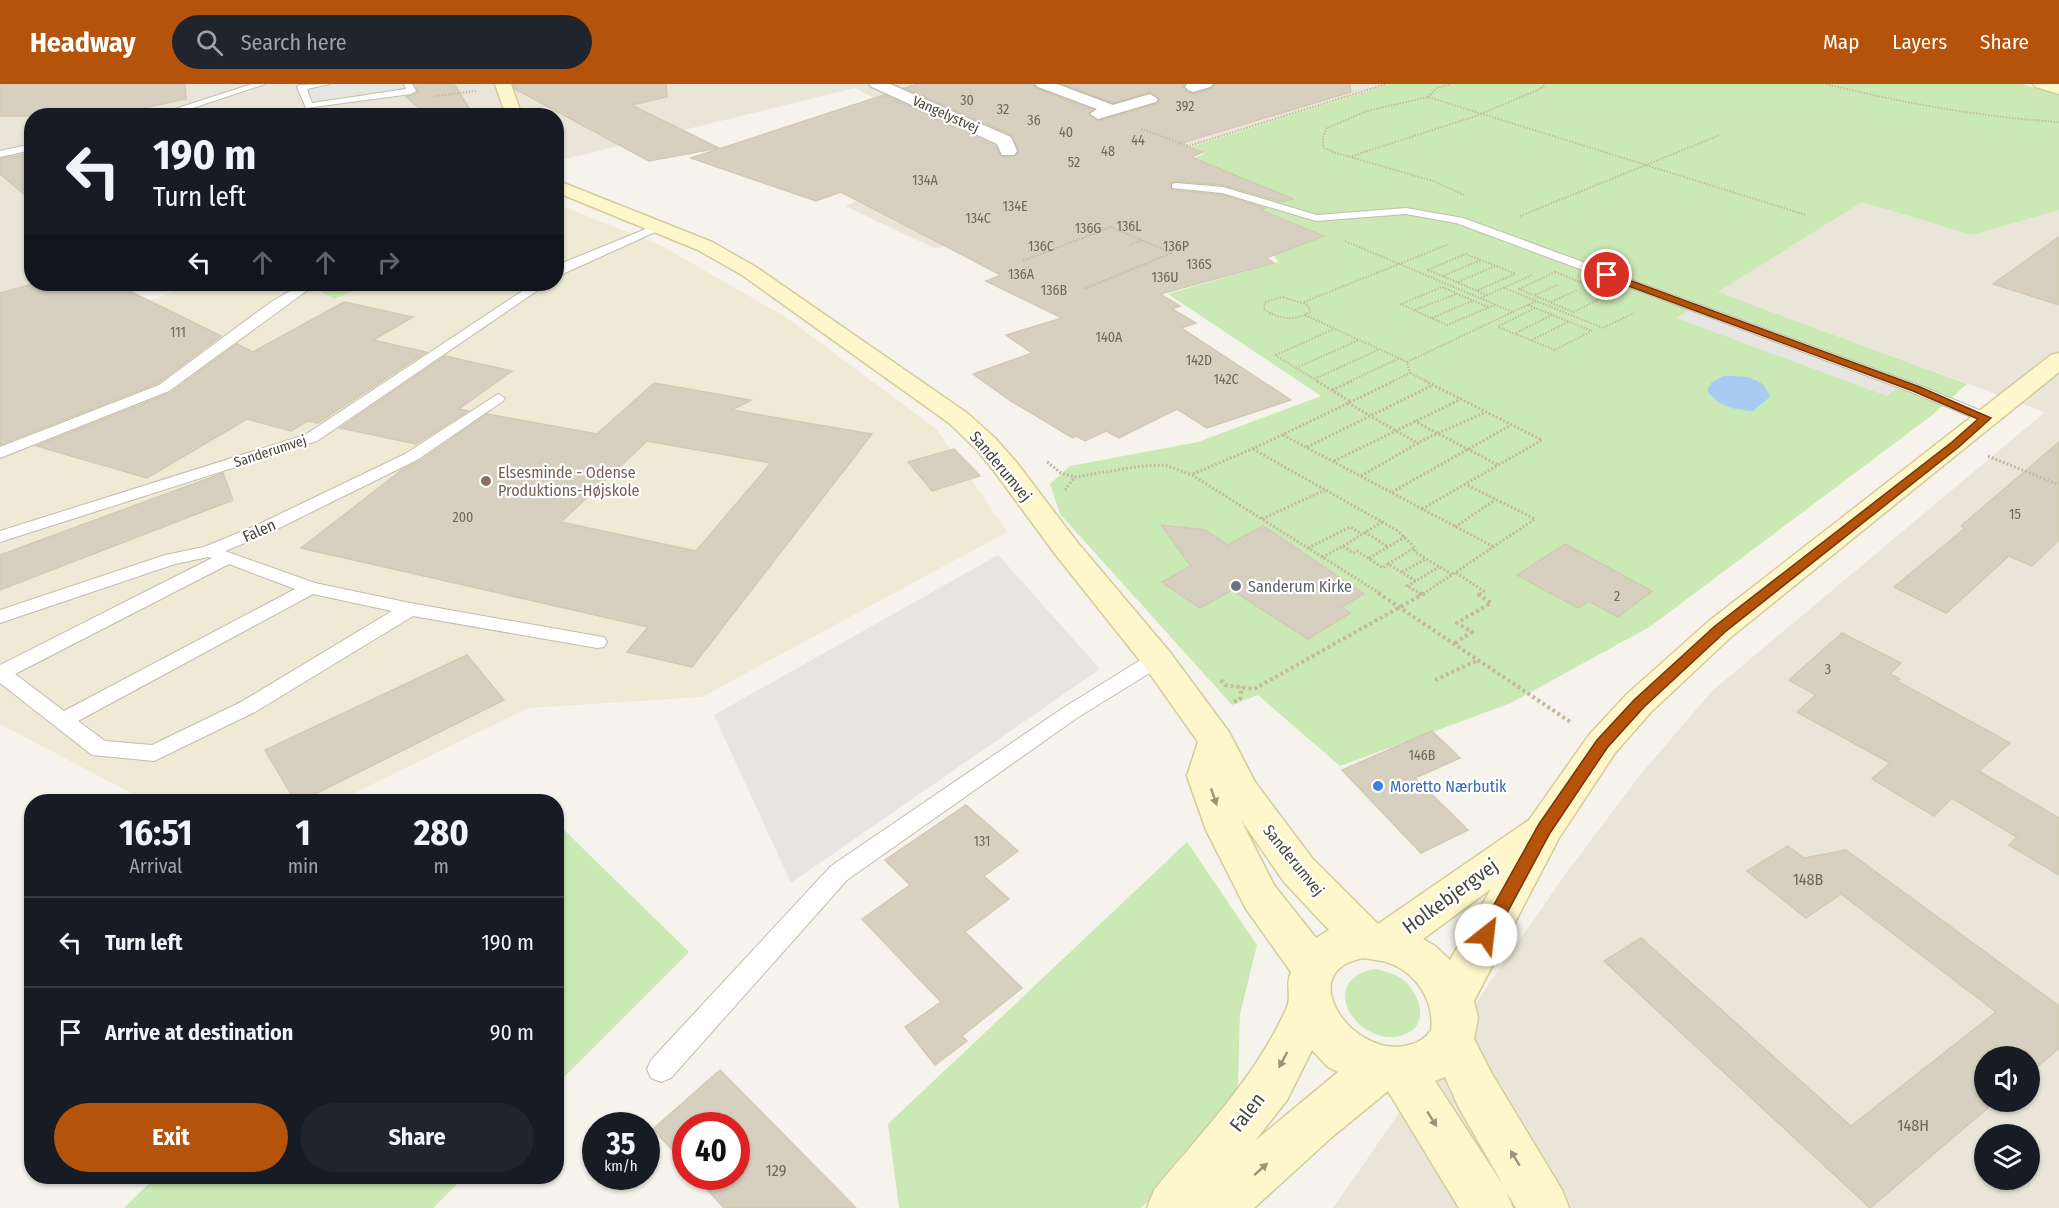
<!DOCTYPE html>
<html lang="en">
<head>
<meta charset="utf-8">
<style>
  body { margin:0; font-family:"Fira Sans Condensed",sans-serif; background:#20242c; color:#f1f3f6; height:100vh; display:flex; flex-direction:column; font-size:22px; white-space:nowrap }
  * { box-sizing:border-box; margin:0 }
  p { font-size:20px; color:#9ea1a6 }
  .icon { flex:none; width:33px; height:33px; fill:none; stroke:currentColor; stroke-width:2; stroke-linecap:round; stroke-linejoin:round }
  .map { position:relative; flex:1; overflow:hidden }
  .panel { position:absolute; left:24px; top:710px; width:540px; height:390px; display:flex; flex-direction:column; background:#171b24; border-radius:24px; box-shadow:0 2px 4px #0004 }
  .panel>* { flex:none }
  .banner { position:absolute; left:24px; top:24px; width:540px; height:183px; border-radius:24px; box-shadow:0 2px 4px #0004; background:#171b24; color:#f1f3f6; overflow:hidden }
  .fabs { position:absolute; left:1974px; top:962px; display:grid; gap:12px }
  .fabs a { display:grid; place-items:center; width:66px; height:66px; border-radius:50%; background:#171b24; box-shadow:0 2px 4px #0004; font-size:30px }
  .speed { position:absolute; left:582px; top:1028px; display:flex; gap:12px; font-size:30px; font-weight:700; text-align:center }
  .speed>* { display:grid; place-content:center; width:78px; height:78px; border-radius:50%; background:#171b24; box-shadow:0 2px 4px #0004; line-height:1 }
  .speed small { font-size:15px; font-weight:400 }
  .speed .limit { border:9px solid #d22; background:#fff; color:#111 }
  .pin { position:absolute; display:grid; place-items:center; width:51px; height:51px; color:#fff; margin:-26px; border:3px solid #fff; border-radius:50%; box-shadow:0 2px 6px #0007 }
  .me { position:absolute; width:66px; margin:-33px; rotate:29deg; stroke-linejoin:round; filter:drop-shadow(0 0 4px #0008) }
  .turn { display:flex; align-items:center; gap:21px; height:126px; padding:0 30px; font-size:27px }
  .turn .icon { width:78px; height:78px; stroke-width:2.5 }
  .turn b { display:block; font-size:42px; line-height:51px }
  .lanes { display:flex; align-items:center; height:57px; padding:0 30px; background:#0003; justify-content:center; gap:30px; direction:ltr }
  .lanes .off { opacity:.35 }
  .eta { display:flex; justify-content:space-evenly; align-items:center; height:102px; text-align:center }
  .eta b { font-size:36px; font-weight:700; line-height:42px }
  .button { display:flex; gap:12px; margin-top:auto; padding:12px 30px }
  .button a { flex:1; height:69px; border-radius:36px; background:#b45309; color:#fff; font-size:24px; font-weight:700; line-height:69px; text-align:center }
  .button a+a { background:#20242c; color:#f1f3f6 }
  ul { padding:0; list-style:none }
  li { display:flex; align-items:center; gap:18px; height:90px; padding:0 30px; border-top:2px solid #363941 }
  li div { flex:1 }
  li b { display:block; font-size:22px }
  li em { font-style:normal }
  header { display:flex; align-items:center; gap:36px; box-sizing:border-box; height:84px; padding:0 30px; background:#b45309; color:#fff }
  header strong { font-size:28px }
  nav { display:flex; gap:33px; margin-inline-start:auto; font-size:21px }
  .search { width:420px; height:54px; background:#20242c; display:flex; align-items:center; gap:15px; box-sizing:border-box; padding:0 21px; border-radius:33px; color:#9ea1a6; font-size:22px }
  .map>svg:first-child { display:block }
  .residential { fill:#e9e6d9; fill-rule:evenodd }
  .education { fill:#eeead5 }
  .green { fill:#cbe9b4 }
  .parking { fill:#e7e5e2 }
  .water { fill:#a8cbf1 }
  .building { fill:#d7d0c0; stroke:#d2c9b3; stroke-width:1.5; fill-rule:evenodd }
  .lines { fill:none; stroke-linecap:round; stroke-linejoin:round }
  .lane-casing { stroke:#c1bcad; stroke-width:2 }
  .street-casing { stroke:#c1bcad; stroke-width:3 }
  .secondary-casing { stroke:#d5cb9a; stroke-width:3 }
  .path-far2 { stroke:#c3ba9e; stroke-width:2; stroke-dasharray:1.5 1.5; stroke-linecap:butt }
  .path-far1 { stroke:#c3ba9e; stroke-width:3; stroke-dasharray:2 2; stroke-linecap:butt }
  .path { stroke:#c3ba9e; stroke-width:4; stroke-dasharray:3 3; stroke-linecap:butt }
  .lane { fill:#fff; fill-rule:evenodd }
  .street { fill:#fff; fill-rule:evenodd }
  .secondary { fill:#fef7cb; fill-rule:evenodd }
  .oneway { fill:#9b957a }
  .route { fill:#b45309; stroke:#753606; stroke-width:1.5 }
  .education-dot { fill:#8d6e63; stroke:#fff; stroke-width:2 }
  .worship-dot { fill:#6b7280; stroke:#fff; stroke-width:2 }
  .shop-dot { fill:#3f7fe0; stroke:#fff; stroke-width:2 }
  .labels { text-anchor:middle; stroke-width:4.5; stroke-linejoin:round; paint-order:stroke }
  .number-label { font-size:14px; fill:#6d685a }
  .far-street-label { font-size:14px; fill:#4a4538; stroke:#fff }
  .street-label { font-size:16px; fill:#4a4538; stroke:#fff }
  .education-label { font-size:16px; fill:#785e54; stroke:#fff; text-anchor:start }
  .worship-label { font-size:16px; fill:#5b616d; stroke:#fff; text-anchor:start }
  .shop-label { font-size:16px; fill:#366cbe; stroke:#fff; text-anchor:start }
  .near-number-label { font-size:16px; fill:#6d685a }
  .near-street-label { font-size:20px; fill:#4a4538; stroke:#fff }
</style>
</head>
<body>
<header>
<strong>Headway</strong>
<div class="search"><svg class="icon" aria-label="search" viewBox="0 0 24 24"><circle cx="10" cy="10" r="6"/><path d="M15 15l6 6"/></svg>Search here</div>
<nav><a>Map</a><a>Layers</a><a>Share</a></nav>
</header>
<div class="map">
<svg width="2059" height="1124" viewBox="0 0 2059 1124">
  <rect width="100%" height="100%" fill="#f5f3eb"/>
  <path class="residential" d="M0,0H1390L1191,62L1190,76L936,165L845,122L978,68L855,4L557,77L556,32H32V200H156L0,249Z
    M1862,118L1972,151L2059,126V1124H1333L1567,788L1640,691L1712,607L2045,328L1717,208ZM1984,972H2030V1017H1984ZM1984,1050H2030V1095H1984Z"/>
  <path class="education" d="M557,120L662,162L787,234L937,346L1007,448L702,613L528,624L338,717H146L0,640V251L154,215L197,200H556Z"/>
  <path class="green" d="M1390,0H2022L2059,11V126L1972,151L1862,118L1718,208L1967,300L1931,332L1651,542L1511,619L1340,682L1258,611L1232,621L1060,430L1050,400L1070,382L1198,358L1321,312L1168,210L1278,178L1269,162L1113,101L1205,70L1190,63Z
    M308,200H371L334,215Z
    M556,738L689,868L557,1000H556Z
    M1187,758L1257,861L1240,930L1237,1030L1141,1124H899L888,1040Z
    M1375,885C1384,887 1393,889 1401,894C1421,908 1432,944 1400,952C1357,963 1315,895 1375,885Z
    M157,1092H465L433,1124H124Z"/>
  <path class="parking" d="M338,0H398L401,7L312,20L308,4Z
    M1689,226L1897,304L1887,312L1676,234Z
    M998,471L1100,585L791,799L714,631Z"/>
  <path class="water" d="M1723,292C1735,292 1751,291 1762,300C1766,303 1767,308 1771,312L1753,327C1736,326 1716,322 1707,306L1712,298Z"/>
  <path class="building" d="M0,0H185L186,15L106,32H0Z
    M415,0H454L474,32H429L406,13L418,8Z
    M513,0H666L667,13L631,21L719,64L649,77L515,5Z
    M918,0H1033L1037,5L1092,26L1088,30L1099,37L1157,20L1160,15L1149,8L1113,19L1063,0H1184L1183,5L1194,10L1211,5L1215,0H1350L1351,8L1178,60L1203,68L1191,73L1293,115L1283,118L1223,101L1176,97L1170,100L1172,106L1222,111L1265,124L1260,126L1324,152L1266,174L1274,179L1160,210L1180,222L1172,225L1196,239L1181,244L1291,316L1207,344L1177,325L1119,354L1106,347L1085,357L1076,352L1073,354L1011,317L973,290L1032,269L1006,251L1062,234L986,197L1001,191L841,108L816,117L691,74L884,11L995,62L1002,73H1014L1019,68L1012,51L905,4Z
    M25,70L32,75V117L0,90V75Z
    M2059,153V221L1993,200Z
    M33,200H56L65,207L90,200H115L221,252L158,299L0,361V209Z
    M344,218L413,233L373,256L426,268L318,339L307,337L291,347L247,335L147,394L36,362L170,309L237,260L253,268Z
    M445,272L512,287L459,325L468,327L416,360L340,344Z
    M654,299L751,316L732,326L872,350L692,583L627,568L648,543L301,464L402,386L418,378L487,330L597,350ZM647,357L771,379L696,467L561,438Z
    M2059,358V456L2032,482L2009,472L1946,529L1894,503L1965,444L1961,442Z
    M954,365L980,392L932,407L908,378Z
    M223,389L233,416L0,506V471Z
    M1161,441L1205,446L1228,461L1263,442L1364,510L1341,523L1350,529L1308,555L1232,506L1200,524L1162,498L1191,482Z
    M1565,460L1652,507L1618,533L1589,517L1578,524L1517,491Z
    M1842,549L1901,579L1890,590L1900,595L1897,597L2010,659L1979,687L2059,734V791L2009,761L2017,753L1952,714L1934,732L1872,695L1890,679L1797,628L1816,611L1789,596Z
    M467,571L504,616L301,717H295L265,666Z
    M1432,647L1460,674L1415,694L1468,746L1421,769L1342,686Z
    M966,721L1018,767L984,792L1009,815L965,848L1022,904L962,952L967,957L935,981L905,943L941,918L862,835L910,801L885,776Z
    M1788,762L1804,774L1846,766L2059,922V964L2030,989V972H1984V1017H1996L1870,1124L1604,877L1641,854L1851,1042L1996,928L1841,810L1806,834L1747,787Z
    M720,986L856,1124H724L695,1092H736V1041H686V1081L653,1045Z"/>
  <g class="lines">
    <g class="lane-casing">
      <path id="lane" d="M252,0H265L169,32H153Z
        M330,0L307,5L312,19L406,5L404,0H412L416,7L411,10L306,24L297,3L299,1Z
        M513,25L516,26V30L491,32Z
        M32,60V66L0,73V67Z
        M1176,99L1223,103L1317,131L1406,124L1463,134L1921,302L1991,331L1994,334L1991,337H1981L1911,308L1456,139L1406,130L1316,137L1222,109L1172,104V100Z
        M658,140L664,143L662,145L556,193V183L565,178Z
        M302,200H316L169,307L0,374V363L159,301L271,218Z
        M533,200H547L317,357L0,458V447L305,351Z
        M498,310L505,314L503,317L417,376L267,450L225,467L315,499L410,519L597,552L604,553L607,558L604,563L597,564L413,532L255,628L154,677L92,671L0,599V581L212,474L208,473L175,480L0,539V526L165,471L204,463L255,442L405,370ZM229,480L295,505L64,627L15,590ZM313,510L392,527L241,618L152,661L105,657L78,637Z
        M1157,568L1164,570L1167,575L1164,580L1077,634L847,796L671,994L661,998L651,994L647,985L651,976L831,782L1063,624L1150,570Z"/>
    </g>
    <g class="street-casing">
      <path id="street" d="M869,0H890L1011,53L1017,67L1014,71H1002L997,60L872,3Z
        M1035,0H1057L1113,21L1150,10L1158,15L1156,18L1098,35L1090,30L1097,25L1038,3Z
        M1187,0H1213L1210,3L1193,8L1188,6L1185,3Z"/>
    </g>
    <g class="secondary-casing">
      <path id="secondary" d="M495,0H511L522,32H506Z
        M2033,0H2059V10L2036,3Z
        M556,96L712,158L756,183L967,329L995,354L1017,379L1077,458L1169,567L1229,648L1255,698L1312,774L1378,840L1529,736L1589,651L1627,610L1709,537L2051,271L2059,269V288L1731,553L1651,628L1615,669L1559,754L1474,917L1478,934L1474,955L1492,990L1562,1106L1569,1124H1516L1506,1107L1513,1124H1459L1388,1007L1332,1053L1254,1124H1147L1154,1106C1201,1049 1257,992 1287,923C1292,912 1285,901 1291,888L1246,825L1206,746L1187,692L1198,658L1145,583L1055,470L997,391L977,366L949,339L742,191L698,166L556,108ZM1241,736L1284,798L1329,846L1316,854L1274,801ZM1491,805L1450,876L1435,862L1423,855ZM1365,874C1373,876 1381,876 1389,879C1416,888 1435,918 1431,946C1426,954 1418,959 1409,961C1353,977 1290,885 1365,874ZM1312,966L1328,983L1338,988L1255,1057L1287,1016ZM1445,993L1458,1022L1505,1104L1435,997Z"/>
    </g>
    <path class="path-far2" d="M1826,0C1903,19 1980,33 2059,38
      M436,12L476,7
      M1428,13L1437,4L1451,0
      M1141,45L1189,62L1386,0
      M1349,73L1476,32L1540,5L1546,0
      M1464,111L1433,97L1333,68L1323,63V53L1327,44L1367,27L1428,13L1806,131
      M1520,132L1720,51
      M1345,157L1513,228
      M1130,161L1142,156
      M1023,177L1111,143L1172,169L1084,205
      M1427,186L1466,170L1516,190
      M1428,186L1487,211
      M1555,188L1610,210L1573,228L1519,205Z
      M1443,192L1481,176
      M1458,198L1495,182
      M1504,204L1603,244L1634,229
      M1478,206L1515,190
      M1535,211L1558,201
      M1283,213L1308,221L1310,228C1295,237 1278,236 1264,225L1265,218Z
      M1481,214L1532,191
      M1304,218L1449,160
      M1551,218L1577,206
      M1400,220L1447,241L1495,221
      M1401,220L1442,203L1488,223
      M1528,221L1592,247
      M1415,226L1456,210
      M1305,231L1407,278L1410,289L1391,298
      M1432,234L1472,217
      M1499,242L1535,224
      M1498,243L1555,266L1592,247
      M1516,249L1552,231
      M1532,256L1568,238
      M1275,271L1319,298
      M1276,271L1334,245
      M1407,278L1536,217
      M1296,284L1359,256
      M1410,289L1428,298
      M1314,295L1378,266
      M1348,298L1400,274"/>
    <path class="path-far1" d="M1317,297L1351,318
      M1332,306L1352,297
      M1348,319L1419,360
      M1414,337L1498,381
      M1283,351L1494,463
      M1307,363L1433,301
      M1253,365L1398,447L1415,464V468L1453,491
      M1988,372L2059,401
      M1334,377L1461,315
      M1047,378L1061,389L1075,393L1141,382L1165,381L1192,391L1381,510
      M1193,390L1259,362L1394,297
      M1361,392L1425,355L1486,328
      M1065,406L1075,393
      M1392,408L1511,341
      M1422,425L1542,356L1425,297
      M1262,435L1325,406
      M1455,443L1495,416
      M1365,448L1388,463
      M1343,462L1382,438
      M1308,464L1350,443L1362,450
      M1322,473L1343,462L1353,469L1357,467L1383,484L1388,480L1416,497
      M1369,474L1405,453
      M1388,480L1414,464
      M1402,488L1426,475
      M1456,489L1484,507L1480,510
      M1421,510L1407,502L1439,483
      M1423,510L1535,435L1465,400"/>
    <path class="path" d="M1378,509L1572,639
      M1419,509L1422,511
      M1455,559L1472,548L1457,539L1491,519L1479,511L1482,509
      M1221,596L1225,601L1254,605L1425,509
      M1435,596L1478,576
      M1234,618L1240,615L1242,603"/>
    <use href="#lane" class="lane"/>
    <use href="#street" class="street"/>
    <use href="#secondary" class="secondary"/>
  </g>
  <defs><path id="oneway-solid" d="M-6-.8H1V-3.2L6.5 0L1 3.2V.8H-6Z" transform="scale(1.5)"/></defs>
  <g class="oneway">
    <use href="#oneway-solid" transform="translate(1214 713) rotate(71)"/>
    <use href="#oneway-solid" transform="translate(1283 976) rotate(118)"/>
    <use href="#oneway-solid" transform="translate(1432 1035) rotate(58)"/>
    <use href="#oneway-solid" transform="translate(1515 1074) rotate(-121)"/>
    <use href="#oneway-solid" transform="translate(1261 1085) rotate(-42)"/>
  </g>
  <path class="route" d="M1604,189H1610L1920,303L1991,334L1960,362L1725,548L1644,623L1607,664L1550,749L1492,857L1486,859L1480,857L1477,851L1539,740L1597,656L1634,616L1715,542L1952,358L1978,335L1913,307L1604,193Z"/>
  <circle class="education-dot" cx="486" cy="397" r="6"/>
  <circle class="worship-dot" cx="1236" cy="502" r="6"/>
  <circle class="shop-dot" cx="1378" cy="702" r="6"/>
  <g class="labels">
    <g class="number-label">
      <text x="967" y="21">30</text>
      <text x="1185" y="27">392</text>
      <text x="1003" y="30">32</text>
      <text x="1034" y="41">36</text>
      <text x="1066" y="53">40</text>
      <text x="1138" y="61">44</text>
      <text x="1108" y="72">48</text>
      <text x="1074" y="83">52</text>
      <text x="925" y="101">134A</text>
      <text x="1015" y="127">134E</text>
      <text x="978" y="139">134C</text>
      <text x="1129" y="147">136L</text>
      <text x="1088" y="149">136G</text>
      <text x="1041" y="167">136C</text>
      <text x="1176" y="167">136P</text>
      <text x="1199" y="185">136S</text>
      <text x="1021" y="195">136A</text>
      <text x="1165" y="198">136U</text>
      <text x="1054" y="211">136B</text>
      <text x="178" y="253">111</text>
      <text x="1109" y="258">140A</text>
      <text x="1199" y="281">142D</text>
      <text x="1226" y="300">142C</text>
      <text x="2015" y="435">15</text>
      <text x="463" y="438">200</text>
      <text x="1617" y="517">2</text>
      <text x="1828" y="590">3</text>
      <text x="1422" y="676">146B</text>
      <text x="982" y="762">131</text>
    </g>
    <g class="far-street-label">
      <text transform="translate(946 30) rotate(24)" y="5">Vangelystvej</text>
      <text transform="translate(270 367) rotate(-18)" y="5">Sanderumvej</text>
    </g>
    <g class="street-label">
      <text transform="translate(1001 382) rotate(50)" y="6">Sanderumvej</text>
      <text transform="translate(259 446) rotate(-24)" y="6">Falen</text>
      <text transform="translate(1294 776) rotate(51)" y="6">Sanderumvej</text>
    </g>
    <g class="education-label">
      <text x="498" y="394">Elsesminde - Odense<tspan x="498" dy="18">Produktions-Højskole</tspan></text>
    </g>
    <g class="worship-label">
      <text x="1248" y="508">Sanderum Kirke</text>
    </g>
    <g class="shop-label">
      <text x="1390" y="708">Moretto Nærbutik</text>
    </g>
    <g class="near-number-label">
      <text x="1808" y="801">148B</text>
      <text x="1913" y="1047">148H</text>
      <text x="776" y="1092">129</text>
    </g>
    <g class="near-street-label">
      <text transform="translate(1450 812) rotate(-36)" y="7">Holkebjergvej</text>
      <text transform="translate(1247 1028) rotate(-52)" y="7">Falen</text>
    </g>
  </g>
</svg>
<div class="fabs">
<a><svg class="icon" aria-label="sound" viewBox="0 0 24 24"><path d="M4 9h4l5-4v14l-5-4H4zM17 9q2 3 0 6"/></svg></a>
<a><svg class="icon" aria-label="layers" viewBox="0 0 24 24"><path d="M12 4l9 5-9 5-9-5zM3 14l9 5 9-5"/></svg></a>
</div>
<div class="speed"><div>35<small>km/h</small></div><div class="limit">40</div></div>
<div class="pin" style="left:1607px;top:191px;background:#d93025"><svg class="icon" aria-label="arrive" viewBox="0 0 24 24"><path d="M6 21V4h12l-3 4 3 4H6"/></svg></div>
<svg class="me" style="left:1486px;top:851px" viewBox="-20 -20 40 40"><circle r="19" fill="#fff"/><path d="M0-13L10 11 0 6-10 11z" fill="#b45309"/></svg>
<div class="banner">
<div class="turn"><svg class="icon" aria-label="left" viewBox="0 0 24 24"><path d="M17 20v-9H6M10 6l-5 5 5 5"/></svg><div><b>190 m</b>Turn left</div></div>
<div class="lanes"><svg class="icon" aria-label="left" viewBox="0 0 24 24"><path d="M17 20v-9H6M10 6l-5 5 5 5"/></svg><svg class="icon off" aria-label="ahead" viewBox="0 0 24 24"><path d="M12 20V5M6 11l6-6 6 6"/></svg><svg class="icon off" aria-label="ahead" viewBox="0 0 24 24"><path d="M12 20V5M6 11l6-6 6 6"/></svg><svg class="icon off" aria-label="right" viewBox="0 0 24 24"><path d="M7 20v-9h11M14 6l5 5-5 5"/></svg></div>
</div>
<section class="panel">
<div class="eta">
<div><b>16:51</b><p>Arrival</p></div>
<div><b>1</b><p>min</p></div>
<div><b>280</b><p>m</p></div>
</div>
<ul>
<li><svg class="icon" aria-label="left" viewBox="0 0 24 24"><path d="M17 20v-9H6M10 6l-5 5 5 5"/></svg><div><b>Turn left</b></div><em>190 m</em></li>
<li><svg class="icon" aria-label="arrive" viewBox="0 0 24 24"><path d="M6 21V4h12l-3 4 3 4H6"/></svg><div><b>Arrive at destination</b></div><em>90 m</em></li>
</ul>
<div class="button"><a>Exit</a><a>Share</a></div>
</section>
</div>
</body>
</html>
